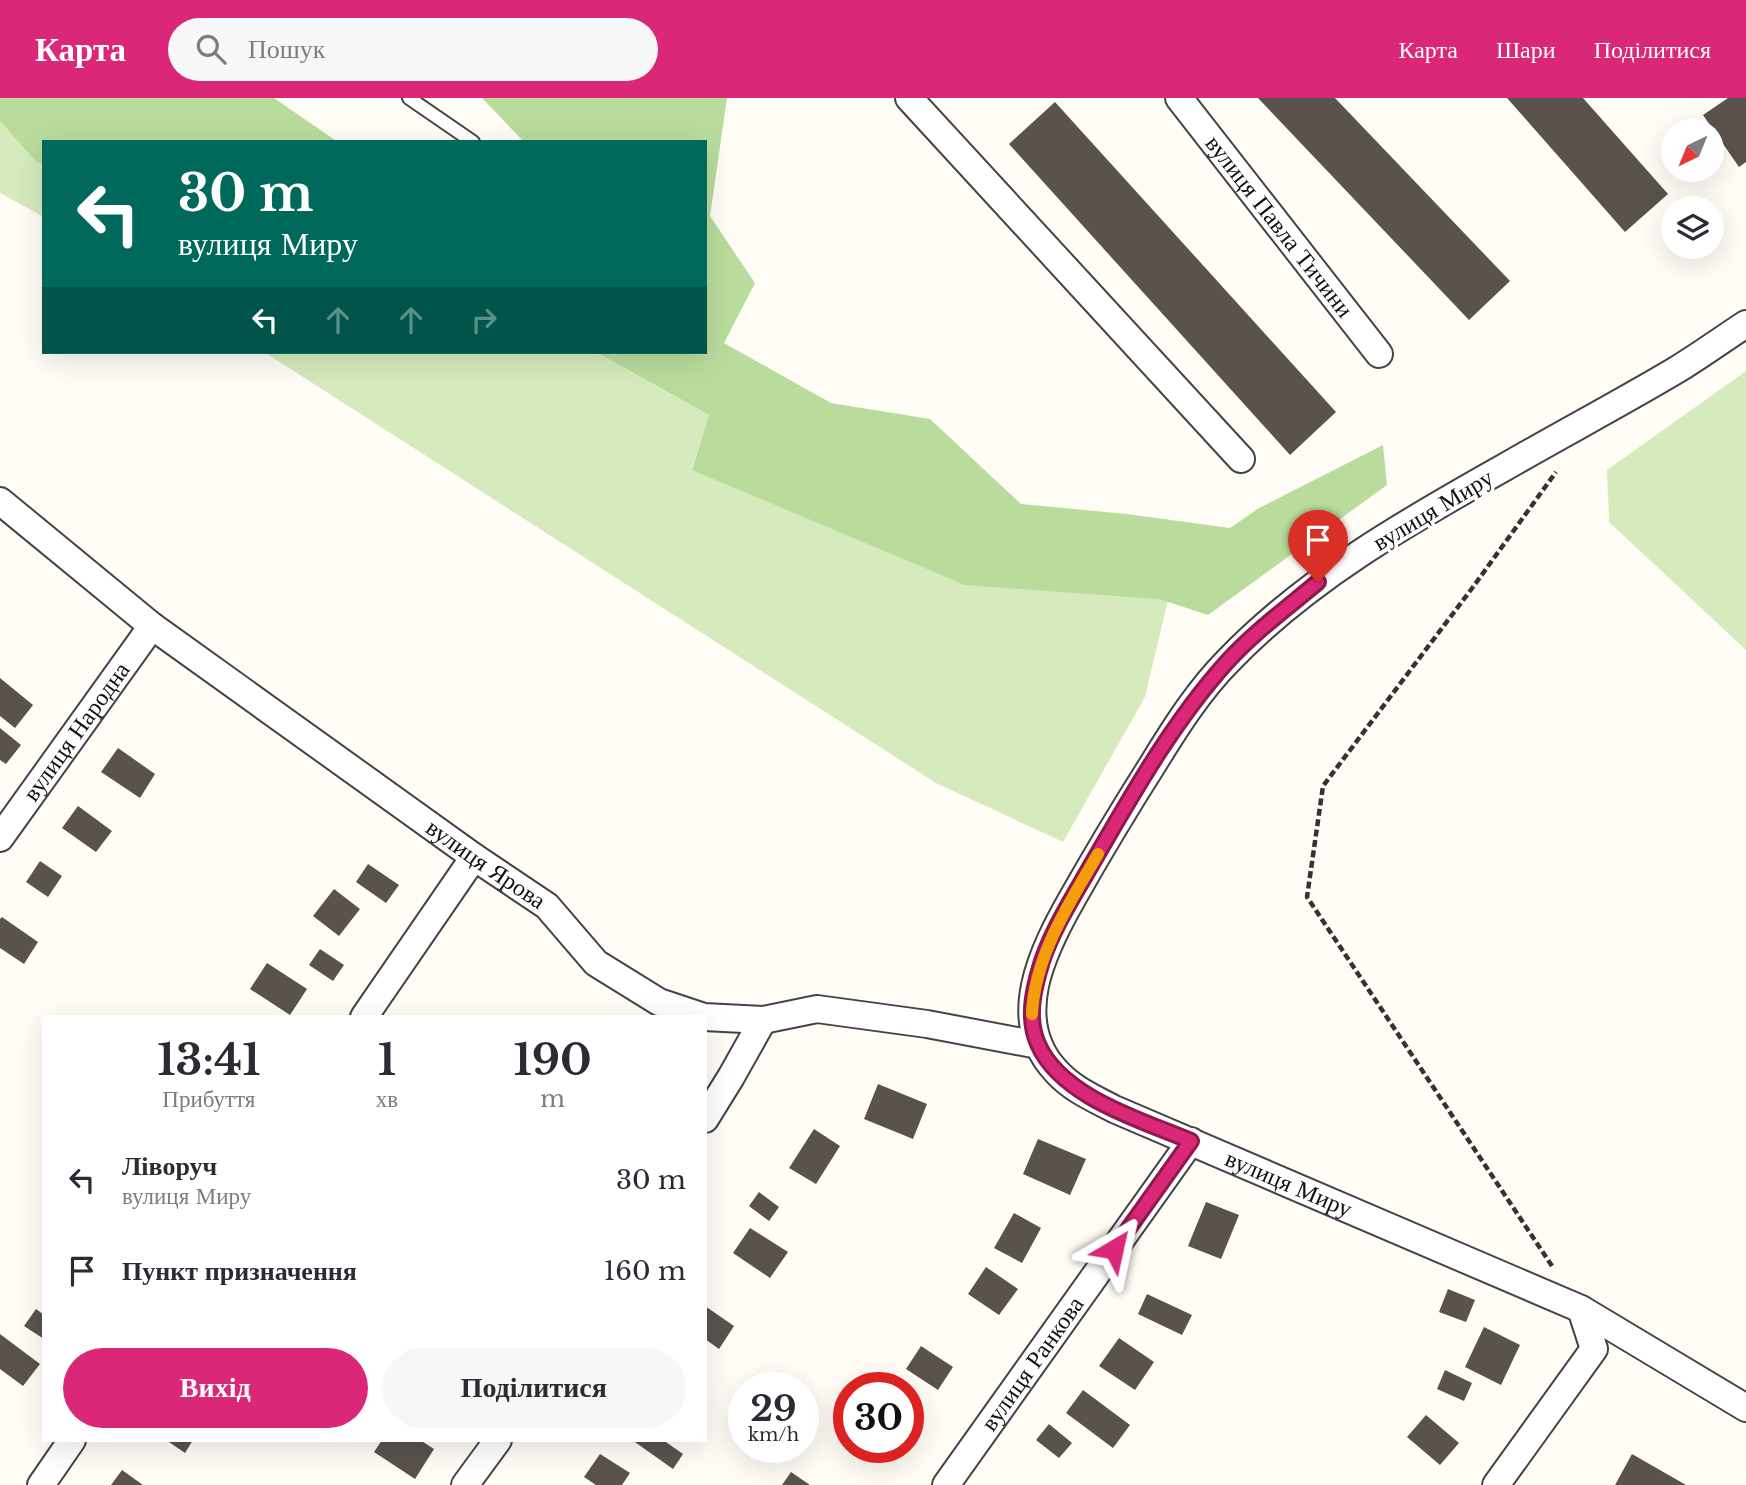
<!DOCTYPE html>
<html lang="uk">
<head>
<meta charset="utf-8">
<style>
  body { margin:0; font-family:"Libre Baskerville",serif; background:#f7f7f7; color:#2b2b33; height:100vh; display:flex; flex-direction:column; font-size:26px; white-space:nowrap }
  * { box-sizing:border-box; margin:0 }
  p { font-size:23px; color:#7c7c81 }
  .icon { flex:none; width:38px; height:38px; fill:none; stroke:currentColor; stroke-width:2; stroke-linecap:round; stroke-linejoin:round }
  .map { position:relative; flex:1; overflow:hidden }
  .panel { position:absolute; left:42px; top:917px; width:665px; height:427px; display:flex; flex-direction:column; background:#fff; border-radius:0px; box-shadow:0 7px 28px #0002 }
  .panel>* { flex:none }
  .guide { position:absolute; left:42px; top:42px; width:665px; height:214px; border-radius:0px; box-shadow:0 7px 28px #0002; background:#00695c; color:#fff; overflow:hidden }
  .needle { width:46px; rotate:223deg }
  .fabs { position:absolute; left:1661px; top:21px; display:grid; gap:14px }
  .fabs a { display:grid; place-items:center; width:63px; height:63px; border-radius:50%; background:#fff; box-shadow:0 7px 28px #0002; font-size:35px }
  .speed { position:absolute; left:728px; top:1274px; display:flex; gap:14px; font-size:35px; font-weight:700; text-align:center }
  .speed>* { display:grid; place-content:center; width:91px; height:91px; border-radius:50%; background:#fff; box-shadow:0 7px 28px #0002; line-height:1 }
  .speed small { font-size:18px; font-weight:400 }
  .speed .limit { border:10px solid #d22; background:#fff; color:#111 }
  .pin { position:absolute; display:grid; place-items:center; width:60px; height:60px; color:#fff; margin:-72px -30px; border-radius:50% 50% 50% 0; rotate:-45deg; box-shadow:0 0 7px #0007 }
  .pin .icon { rotate:45deg }
  .me { position:absolute; width:77px; margin:-38px; rotate:36deg; stroke-linejoin:round; filter:drop-shadow(0 0 5px #0008) }
  .turn { display:flex; align-items:center; gap:24px; height:147px; padding:0 21px; font-size:32px }
  .turn .icon { width:91px; height:91px; stroke-width:2.5 }
  .turn b { display:block; font-size:49px; line-height:60px }
  .lanes { display:flex; align-items:center; height:66px; padding:0 21px; background:#0003; justify-content:center; gap:35px; direction:ltr }
  .lanes .off { opacity:.35 }
  .eta { display:flex; justify-content:space-evenly; align-items:center; height:119px; text-align:center }
  .eta b { font-size:42px; font-weight:700; line-height:49px }
  .button { display:flex; gap:14px; margin-top:auto; padding:14px 21px }
  .button a { flex:1; height:80px; border-radius:42px; background:#db2777; color:#fff; font-size:28px; font-weight:700; line-height:80px; text-align:center }
  .button a+a { background:#f7f7f7; color:#2b2b33 }
  ul { padding:0; list-style:none }
  li { display:flex; align-items:center; gap:21px; height:91px; padding:0 21px }
  li div { flex:1 }
  li b { display:block; font-size:26px }
  li em { font-style:normal }
  header { display:flex; align-items:center; gap:42px; box-sizing:border-box; height:98px; padding:0 35px; background:#db2777; color:#fff }
  header strong { font-size:33px }
  nav { display:flex; gap:38px; margin-inline-start:auto; font-size:24px }
  .search { width:490px; height:63px; background:#f7f7f7; display:flex; align-items:center; gap:18px; box-sizing:border-box; padding:0 24px; border-radius:38px; color:#7c7c81; font-size:26px }
  .map>svg:first-child { display:block }
  .green { fill:#d5ebbd }
  .forest { fill:#b9dc9c }
  .building { fill:#5a524d }
  .lines { fill:none; stroke-linecap:round; stroke-linejoin:round }
  .service-casing { stroke:#444; stroke-width:16 }
  .minor-casing { stroke:#444; stroke-width:30 }
  .path { stroke:#333; stroke-width:4.5; stroke-dasharray:7 3.5; stroke-linecap:butt }
  .service { stroke:#fff; stroke-width:12 }
  .minor { stroke:#fff; stroke-width:26 }
  .route-casing { stroke:#8e194d; stroke-width:18 }
  .route { stroke:#db2777; stroke-width:12 }
  .slow { stroke:#f59e0b; stroke-width:12 }
  .labels { text-anchor:middle; stroke-width:7; stroke-linejoin:round; paint-order:stroke }
  .street-label { font-size:24px; fill:#111; stroke:#fff }
</style>
</head>
<body>
<header>
<strong>Карта</strong>
<div class="search"><svg class="icon" aria-label="search" viewBox="0 0 24 24"><circle cx="10" cy="10" r="6"/><path d="M15 15l6 6"/></svg>Пошук</div>
<nav><a>Карта</a><a>Шари</a><a>Поділитися</a></nav>
</header>
<div class="map">
<svg width="1746" height="1387" viewBox="0 0 1746 1387">
  <rect width="100%" height="100%" fill="#fffdf5"/>
  <path class="green" d="M0,23L37,65L44,66V119L0,95Z
    M264,254L596,255L709,317L692,371L1168,502L1145,599L1063,744L936,685Z
    M1746,273V552L1609,424L1607,372Z"/>
  <path class="forest" d="M0,0H274L338,44H44V66L37,65L0,23Z
    M482,0H727L710,118L755,185L724,245L831,305L930,321L1021,406L1127,416L1230,430L1259,410L1383,347L1387,387L1208,517L1159,501L965,487L692,372L709,317L597,255L589,254H705V44H524Z"/>
  <path class="building" d="M1258,0H1335L1510,183L1469,222Z
    M1507,0H1583L1668,96L1625,134Z
    M1728,0H1746V64L1739,69L1703,17Z
    M1055,4L1336,314L1290,357L1009,46Z
    M0,580L33,607L15,630L0,618Z
    M0,630L21,647L6,666L0,662Z
    M118,650L155,676L140,700L101,674Z
    M78,708L112,733L96,754L62,730Z
    M40,763L62,778L48,799L26,784Z
    M368,766L399,787L386,805L356,784Z
    M334,791L360,811L339,838L313,818Z
    M2,819L38,844L24,866L0,850V821Z
    M320,851L344,867L333,883L309,867Z
    M267,865L307,891L290,917L250,891Z
    M878,986L927,1006L913,1041L864,1021Z
    M814,1031L840,1048L816,1086L789,1070Z
    M1038,1041L1086,1061L1070,1097L1023,1076Z
    M759,1094L779,1109L769,1123L749,1108Z
    M1206,1104L1239,1117L1221,1161L1188,1148Z
    M1014,1115L1041,1130L1022,1165L994,1150Z
    M750,1130L788,1154L770,1180L733,1155Z
    M986,1169L1018,1191L999,1217L968,1196Z
    M1448,1191L1475,1202L1466,1224L1439,1214Z
    M1147,1196L1192,1217L1182,1237L1138,1216Z
    M705,1208L734,1228L719,1251L705,1241Z
    M36,1211L44,1217V1241L24,1228Z
    M1484,1229L1520,1247L1501,1287L1465,1269Z
    M0,1236L40,1266L23,1288L0,1271Z
    M1119,1240L1154,1264L1135,1292L1099,1268Z
    M921,1248L953,1269L938,1292L906,1271Z
    M1445,1272L1472,1285L1464,1303L1437,1291Z
    M1083,1292L1130,1327L1113,1350L1066,1315Z
    M1426,1317L1459,1345L1440,1367L1407,1339Z
    M1049,1326L1072,1345L1059,1360L1036,1342Z
    M166,1342H193L185,1355Z
    M382,1342H420L434,1351L415,1381L374,1354Z
    M632,1342H663L683,1356L673,1371Z
    M861,1349H893L883,1364Z
    M600,1356L630,1375L622,1387H596L584,1379Z
    M1632,1356L1686,1387H1615Z
    M122,1372L143,1387H111Z
    M791,1374L810,1387H782Z"/>
  <g class="lines">
    <g class="service-casing">
      <path id="service" d="M409,0L473,44"/>
    </g>
    <g class="minor-casing">
      <g id="minor">
        <path d="M909,0L1241,361"/>
        <path id="s1" d="M1179,0L1379,256"/>
        <path id="s2" d="M1746,226C1723,241 1701,257 1678,271C1621,305 1562,336 1505,369C1407,424 1307,481 1229,562C1199,592 1175,630 1153,666C1125,710 1098,755 1072,801C1043,852 1008,922 1056,973C1072,991 1093,1000 1114,1011L1581,1211L1746,1310"/>
        <path id="s3" d="M0,403L152,528L474,759L547,808L596,865L659,904L704,919L763,922L817,911L927,926L1038,947"/>
        <path id="s4" d="M0,740L152,528"/>
        <path d="M364,919L474,759"/>
        <path d="M705,1021L731,979L763,922"/>
        <path d="M41,1387L72,1342"/>
        <path d="M465,1387L498,1342"/>
        <path id="s5" d="M946,1387L1191,1043"/>
        <path d="M1496,1387L1594,1251L1581,1211"/>
      </g>
    </g>
    <path class="path" d="M1552,1168L1307,799L1323,688L1473,489L1556,374"/>
    <use href="#service" class="service"/>
    <use href="#minor" class="minor"/>
  </g>
  <g class="lines">
    <g class="route-casing">
      <path id="route" d="M1114,1151L1191,1043C1141,1022 1061,999 1038,946C1026,919 1034,889 1042,863C1054,828 1075,796 1093,764C1133,695 1173,624 1226,565C1253,535 1287,510 1318,484"/>
    </g>
    <use href="#route" class="route"/>
    <path class="slow" d="M1032,916C1035,857 1069,806 1098,756"/>
  </g>
  <g class="labels">
    <g class="street-label">
      <text dy="8" stroke="none"><textPath href="#s1" startOffset="163">вулиця Павла Тичини</textPath></text>
      <text transform="translate(1433 412) rotate(-31)" y="8">вулиця Миру</text>
      <text dy="8" stroke="none"><textPath href="#s4" startOffset="131">вулиця Народна</textPath></text>
      <text dy="8" stroke="none"><textPath href="#s3" startOffset="607">вулиця Ярова</textPath></text>
      <text dy="8" stroke="none"><textPath href="#s2" startOffset="1351">вулиця Миру</textPath></text>
      <text dy="8" stroke="none"><textPath href="#s5" startOffset="149">вулиця Ранкова</textPath></text>
    </g>
  </g>
</svg>
<div class="fabs">
<a><svg class="needle" viewBox="-14 -14 28 28"><path d="M0-13l5 13h-10z" fill="#e53935"/><path d="M0 13l5-13h-10z" fill="#7c7c81"/></svg></a>
<a><svg class="icon" aria-label="layers" viewBox="0 0 24 24"><path d="M12 4l9 5-9 5-9-5zM3 14l9 5 9-5"/></svg></a>
</div>
<div class="speed"><div>29<small>km/h</small></div><div class="limit">30</div></div>
<div class="pin" style="left:1318px;top:484px;background:#d93025"><svg class="icon" aria-label="arrive" viewBox="0 0 24 24"><path d="M6 21V4h12l-3 4 3 4H6"/></svg></div>
<svg class="me" style="left:1114px;top:1151px" viewBox="-20 -20 40 40"><path d="M0-17L14 15 0 8-14 15z" fill="#db2777" stroke="#fff" stroke-width="4"/></svg>
<div class="guide">
<div class="turn"><svg class="icon" aria-label="left" viewBox="0 0 24 24"><path d="M17 20v-9H6M10 6l-5 5 5 5"/></svg><div><b>30 m</b>вулиця Миру</div></div>
<div class="lanes"><svg class="icon" aria-label="left" viewBox="0 0 24 24"><path d="M17 20v-9H6M10 6l-5 5 5 5"/></svg><svg class="icon off" aria-label="ahead" viewBox="0 0 24 24"><path d="M12 20V5M6 11l6-6 6 6"/></svg><svg class="icon off" aria-label="ahead" viewBox="0 0 24 24"><path d="M12 20V5M6 11l6-6 6 6"/></svg><svg class="icon off" aria-label="right" viewBox="0 0 24 24"><path d="M7 20v-9h11M14 6l5 5-5 5"/></svg></div>
</div>
<section class="panel">
<div class="eta">
<div><b>13:41</b><p>Прибуття</p></div>
<div><b>1</b><p>хв</p></div>
<div><b>190</b><p>m</p></div>
</div>
<ul>
<li><svg class="icon" aria-label="left" viewBox="0 0 24 24"><path d="M17 20v-9H6M10 6l-5 5 5 5"/></svg><div><b>Ліворуч</b><p>вулиця Миру</p></div><em>30 m</em></li>
<li><svg class="icon" aria-label="arrive" viewBox="0 0 24 24"><path d="M6 21V4h12l-3 4 3 4H6"/></svg><div><b>Пункт призначення</b></div><em>160 m</em></li>
</ul>
<div class="button"><a>Вихід</a><a>Поділитися</a></div>
</section>
</div>
</body>
</html>
